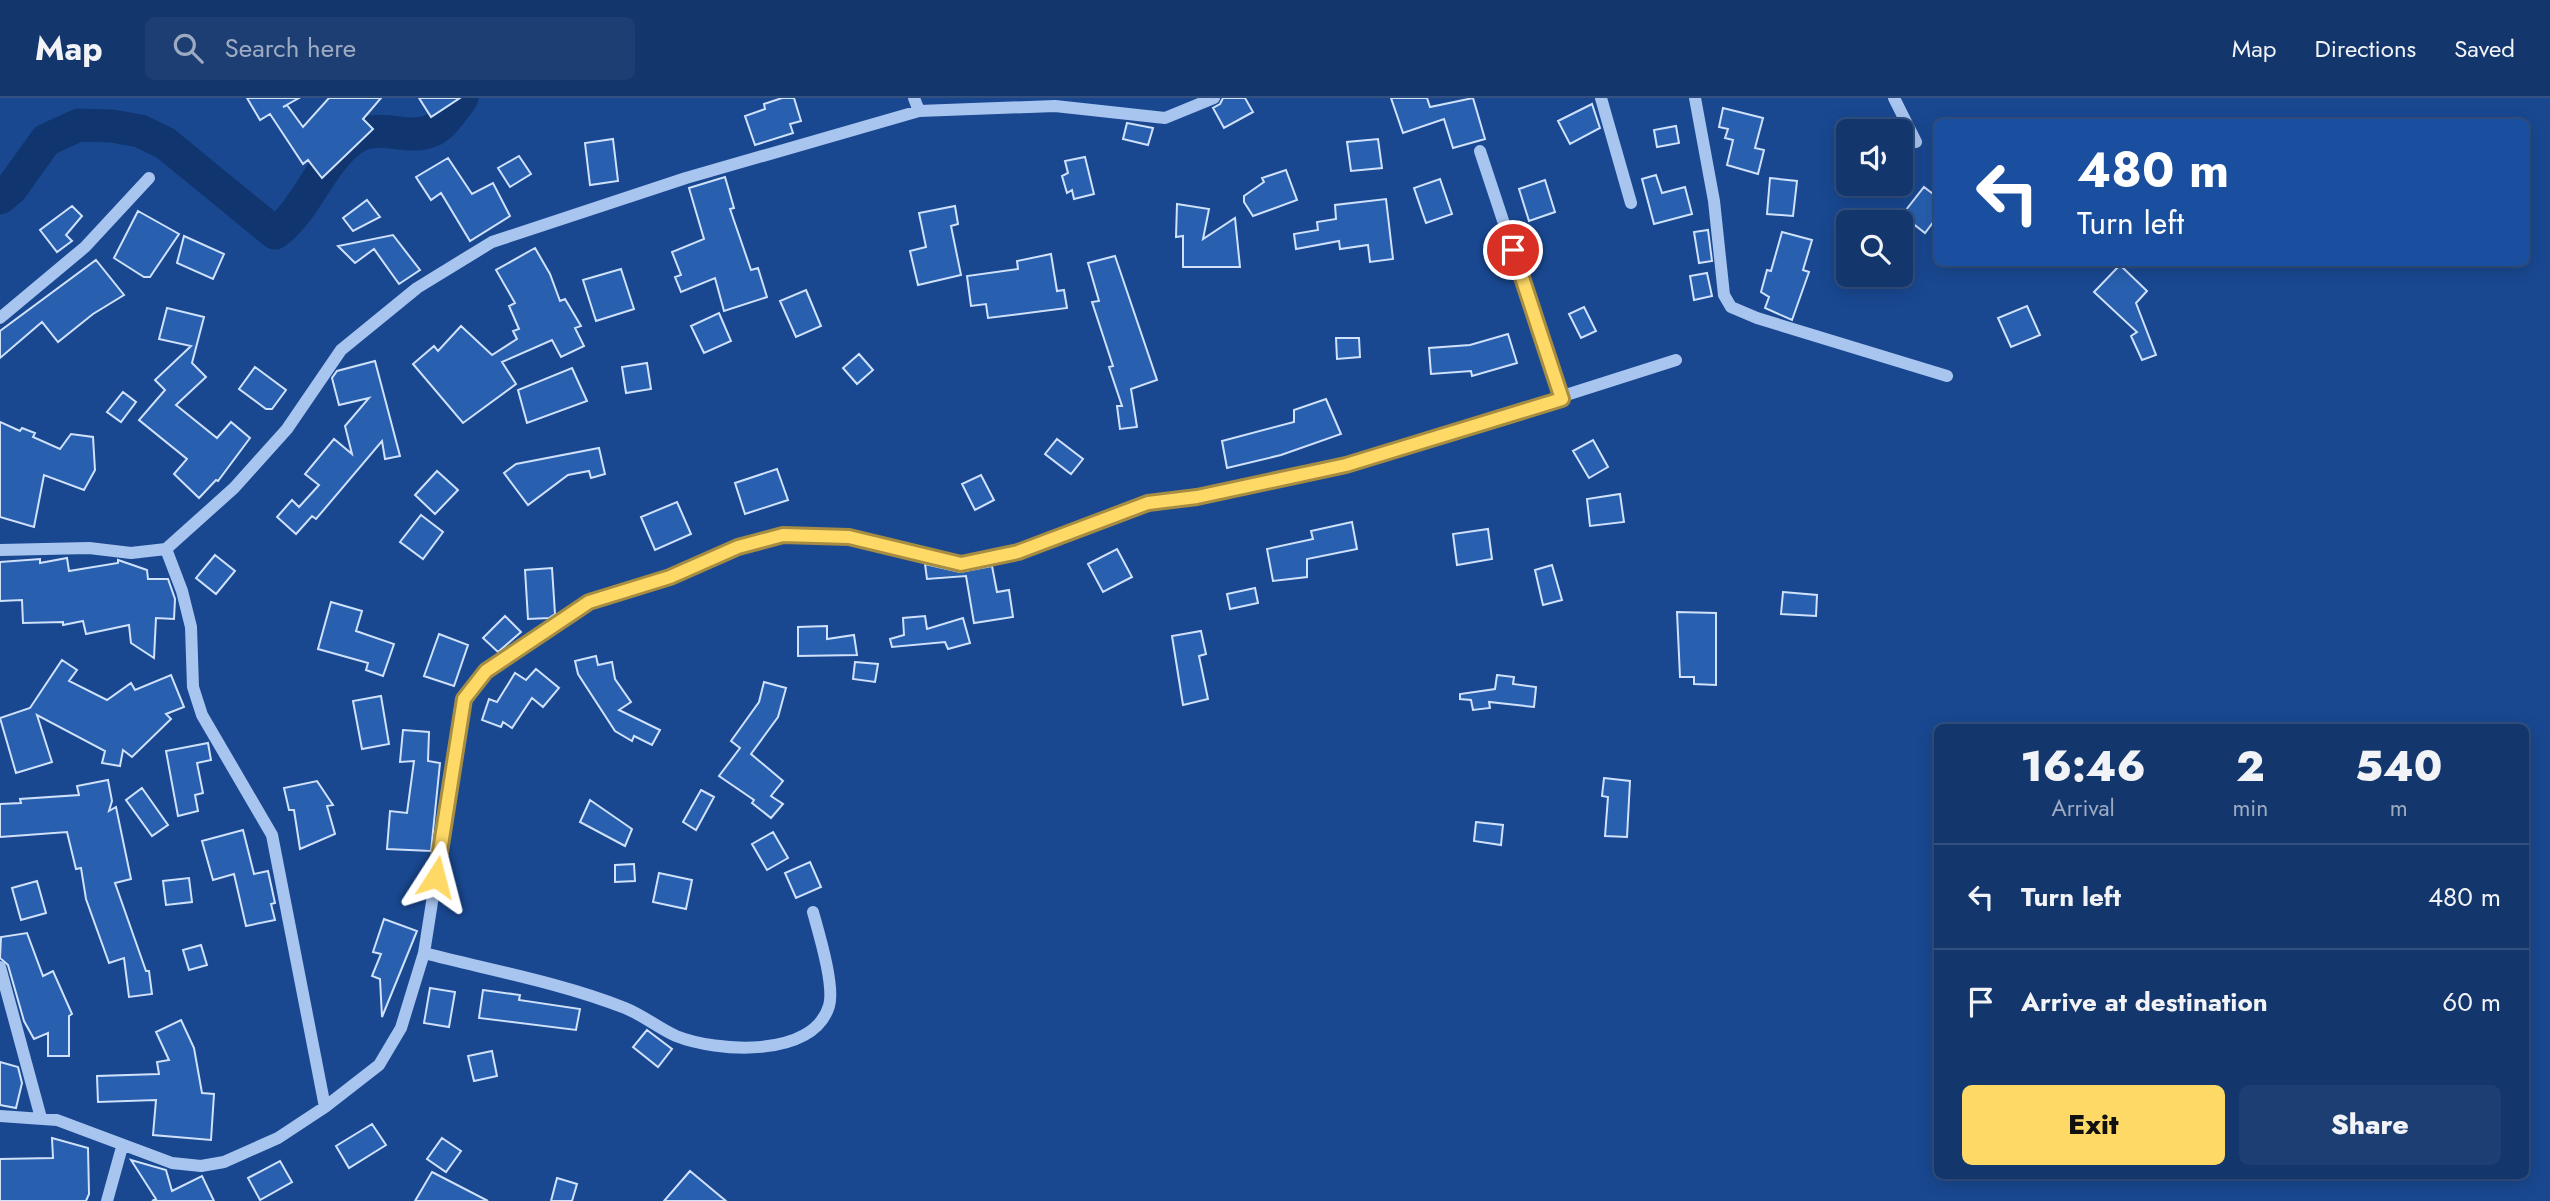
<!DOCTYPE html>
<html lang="en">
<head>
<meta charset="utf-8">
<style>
  body { margin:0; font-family:Jost,sans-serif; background:#1c3e72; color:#f1f3f6; height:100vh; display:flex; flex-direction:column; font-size:26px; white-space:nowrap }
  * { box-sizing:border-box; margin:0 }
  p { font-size:23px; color:#9dabc2 }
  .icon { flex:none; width:38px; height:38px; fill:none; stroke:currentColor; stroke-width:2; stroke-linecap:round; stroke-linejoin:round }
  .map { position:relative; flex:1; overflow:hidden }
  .drawer { position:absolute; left:1934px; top:626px; width:595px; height:455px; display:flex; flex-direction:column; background:#13366d; border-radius:10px; box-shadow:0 4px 18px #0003,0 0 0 2px #325080 }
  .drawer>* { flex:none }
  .top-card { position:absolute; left:1934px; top:21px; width:595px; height:147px; border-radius:10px; box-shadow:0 4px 18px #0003,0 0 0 2px #325080; background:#1a4fa0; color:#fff; overflow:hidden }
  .buttons { position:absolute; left:1836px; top:21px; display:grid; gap:14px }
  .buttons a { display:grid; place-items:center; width:77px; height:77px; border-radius:10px; background:#13366d; box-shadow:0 4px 18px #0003,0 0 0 2px #325080; font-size:35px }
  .pin { position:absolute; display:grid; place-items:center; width:60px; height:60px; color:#fff; margin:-30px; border:4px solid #fff; border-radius:50%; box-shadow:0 2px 7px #0007 }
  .me { position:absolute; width:77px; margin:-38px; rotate:9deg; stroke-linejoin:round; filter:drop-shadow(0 0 5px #0008) }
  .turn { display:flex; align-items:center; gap:24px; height:147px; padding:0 28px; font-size:32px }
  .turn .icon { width:91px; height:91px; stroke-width:2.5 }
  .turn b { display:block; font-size:49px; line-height:60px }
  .eta { display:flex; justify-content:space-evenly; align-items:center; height:119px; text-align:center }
  .eta b { font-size:42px; font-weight:800; line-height:49px }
  .cta { display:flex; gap:14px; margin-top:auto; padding:14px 28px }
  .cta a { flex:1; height:80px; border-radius:10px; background:#ffd966; color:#111; font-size:28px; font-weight:800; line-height:80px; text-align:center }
  .cta a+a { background:#1c3e72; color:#f1f3f6 }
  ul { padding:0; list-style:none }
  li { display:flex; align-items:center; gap:21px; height:105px; padding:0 28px; border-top:2px solid #325080 }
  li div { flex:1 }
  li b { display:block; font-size:26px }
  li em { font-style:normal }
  header { display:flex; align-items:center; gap:42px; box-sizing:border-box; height:98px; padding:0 35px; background:#13366d; border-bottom:2px solid #325080 }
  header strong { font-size:33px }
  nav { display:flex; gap:38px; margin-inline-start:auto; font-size:24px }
  .search { width:490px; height:63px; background:#1c3e72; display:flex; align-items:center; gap:18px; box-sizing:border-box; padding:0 24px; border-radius:10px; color:#9dabc2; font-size:26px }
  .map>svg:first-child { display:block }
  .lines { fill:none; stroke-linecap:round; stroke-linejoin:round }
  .river { stroke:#11356f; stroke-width:33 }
  .building { fill:#285faf; stroke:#cfe1fb; stroke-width:2 }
  .minor { stroke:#a8c5ef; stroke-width:12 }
  .route-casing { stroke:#a68d42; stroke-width:18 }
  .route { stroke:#ffd966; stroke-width:12 }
</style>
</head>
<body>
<header>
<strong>Map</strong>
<div class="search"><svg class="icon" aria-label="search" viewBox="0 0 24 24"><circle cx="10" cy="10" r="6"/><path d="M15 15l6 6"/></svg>Search here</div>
<nav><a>Map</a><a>Directions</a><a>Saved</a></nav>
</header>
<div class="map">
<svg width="2550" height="1103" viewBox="0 0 2550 1103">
  <rect width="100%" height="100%" fill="#194891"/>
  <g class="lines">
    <path class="river" d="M0,100L11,91L46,42L79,27L112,28L140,33L165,45L275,135C306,113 319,67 350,43C377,21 405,45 433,32C444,27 454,10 462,0"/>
  </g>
  <path class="building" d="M247,0H299L283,9L287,7L303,29L329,0H381L363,21L373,31L322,80L308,62L303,66L270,16L260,22Z
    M419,0H460L431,19Z
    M782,0H794L801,23L790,26L793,35L755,47L745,18L765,11L764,6Z
    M1223,0H1245L1253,14L1224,30L1213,10L1220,6Z
    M1391,0H1427L1430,9L1473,0L1485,41L1453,50L1444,21L1403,35Z
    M1592,6L1600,30L1570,46L1558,23Z
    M1723,10L1763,20L1755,50L1764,52L1758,76L1727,67L1733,42L1725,40L1728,31L1719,29Z
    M1127,25L1153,30L1148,47L1123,41Z
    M1676,28L1679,45L1657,49L1654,32Z
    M613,41L618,83L590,87L585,45Z
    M1378,41L1382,70L1351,73L1347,44Z
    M519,58L531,76L510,89L498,70Z
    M1085,59L1094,96L1074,101L1072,92L1067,95L1062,78L1068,75L1065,63Z
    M448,60L472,96L493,85L510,118L470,143L441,95L431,102L416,79Z
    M1286,72L1297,102L1253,118L1244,104V98L1264,84L1262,80Z
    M1656,77L1662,95L1685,89L1692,116L1654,126L1642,81Z
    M725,79L734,110L730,111L751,172L758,170L767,199L724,213L715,180L681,194L675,179L681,177L672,154L704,141L689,90Z
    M1770,80L1797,83L1793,118L1767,116Z
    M1440,81L1452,116L1426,125L1414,90Z
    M1545,82L1555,114L1529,123L1519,91Z
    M1924,89L1937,99V119L1925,135L1902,117Z
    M1386,101L1393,161L1370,164L1368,147L1340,151L1339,143L1296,151L1294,136L1318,132L1317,124L1336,121L1335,107Z
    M367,102L380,119L353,133L343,120Z
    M1177,106L1209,111L1203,141L1235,120L1240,169H1183V138L1176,139Z
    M72,108L82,118L66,137L72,143L57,154L40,132Z
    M955,108L958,126L951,128L961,177L918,187L910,153L926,149L919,115Z
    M138,113L179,136L150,179H144L114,160Z
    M1708,132L1712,163L1699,165L1694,134Z
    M1782,134L1812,142L1803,172L1809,174L1792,222L1765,210L1769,199L1761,194L1767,172L1771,173Z
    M393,137L420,172L399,186L374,151L355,165L338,148Z
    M184,138L224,156L213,181L177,165Z
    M535,150L550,176L560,203L565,201L581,228L575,230L584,248L561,259L552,242L502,264L516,286L463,325L413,266L434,248L438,253L461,228L492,257L517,241L513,233L519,231L509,208L515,205L496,172Z
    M1051,156L1057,193L1064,192L1067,210L988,220L986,206L971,208L967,178L1018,171L1017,163Z
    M1115,158L1157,282L1131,291L1137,329L1120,331L1117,308H1122L1109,269L1113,268L1092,204L1099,203L1088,165Z
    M96,162L124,197L93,216L58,244L42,224L0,260V233Z
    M2120,167L2147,193L2136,205L2156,257L2142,262L2131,238L2137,234L2094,194Z
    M621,171L634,211L596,223L583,182Z
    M1707,175L1712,198L1694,202L1690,178Z
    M806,192L821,228L796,239L780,203Z
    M2027,208L2040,237L2011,249L1998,220Z
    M1584,209L1596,233L1581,240L1569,216Z
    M167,210L204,219L192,265L206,279L176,307L217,340L231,324L250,340L218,383L216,382L199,400L174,376L187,361L139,322L165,292L155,282L191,248L159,241Z
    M719,215L731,243L704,255L691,228Z
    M1508,236L1517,265L1472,278L1471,273L1431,276L1429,250L1470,247Z
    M1336,240H1359L1360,259L1337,261Z
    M859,256L873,272L857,286L843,270Z
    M375,263L400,358L385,361L382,343L316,421L312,418L296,436L277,419L292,402L299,409L319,387L305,376L334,341L352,356L345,328L369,300L339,307L332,280L337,273Z
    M647,265L651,291L626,295L622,269Z
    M255,269L286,292L272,311H266L239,291Z
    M572,270L587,303L527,325L518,292Z
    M123,294L136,304L121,324L107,314Z
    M1326,301L1341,336L1281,357L1227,370L1222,343L1294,324V312Z
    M0,324L20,333L22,330L35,335L33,339L60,351L71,336L93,339L95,372L84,392L44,377L34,429L0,419Z
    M1057,341L1083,361L1071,376L1045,356Z
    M1593,342L1608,369L1589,380L1573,353Z
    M599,350L605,376L591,380L589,373L568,377L528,407L504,375L516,366Z
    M777,371L788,402L745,416L735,385Z
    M437,373L458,392L435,416L415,397Z
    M981,377L994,402L975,412L962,386Z
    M1620,396L1624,424L1590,428L1587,401Z
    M677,404L691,436L655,452L641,419Z
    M421,417L443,434L423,461L400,444Z
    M1352,424L1357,451L1307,461V479L1273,483L1267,451L1313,441L1311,433Z
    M1488,431L1492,461L1457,467L1453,436Z
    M1117,451L1132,479L1103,494L1088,466Z
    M215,457L235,473L216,496L196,480Z
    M67,460L69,473L118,465V462L147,472L148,481H168L175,501L174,521L156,520L154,560L131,545L129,527L86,536L83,523L63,527V524L23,525L22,502L0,503V464L40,461V465Z
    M925,466L960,474L992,468L997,494L1009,492L1013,519L974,525L966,478L927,481Z
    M1552,467L1562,502L1543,507L1535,472Z
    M552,470L555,516L549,520L528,521L525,472Z
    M1255,490L1258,505L1230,511L1227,496Z
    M1783,494L1817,497L1816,518L1781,516Z
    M331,504L362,513L356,533L394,546L383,578L366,572L368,565L318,551Z
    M1677,514L1716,515V587L1694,586V579H1680Z
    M505,518L521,534L498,554L483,540Z
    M925,518L927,531L963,520L970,545L948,551L945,544L892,549L890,541L904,537L903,520Z
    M827,528V541L854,537L857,557L798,558V529Z
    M1201,533L1206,556L1199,558L1208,601L1183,607L1172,538Z
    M439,536L468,547L454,588L424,578Z
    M596,558L598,567L612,564L615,581L631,604L619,612L660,632L652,647L634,638L632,643L615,633L578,576L575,563Z
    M62,562L77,572L69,583L107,602L131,585L135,592L171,577L184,609L166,616L171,621L132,659L123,652L120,668L102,665L105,653L37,617L52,664L16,675L0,620L30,610Z
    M855,564L878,566L875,584L853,581Z
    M536,571L559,590L543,609L532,600L512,630L503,624L501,629L482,622L489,601L497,604L515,575L526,582Z
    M1497,577L1514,579L1513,586L1536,589L1534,609L1489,604L1490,610L1473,612L1471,602L1460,601V596L1495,591Z
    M764,584L786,590L778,619L751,656L783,683L771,698L783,706L771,720L752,705L754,702L719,678L740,650L731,643L759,604Z
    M381,598L389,646L362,651L353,603Z
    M403,632L429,634L428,663L440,665L431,753L387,751L390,713L407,715L414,663L400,664Z
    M208,645L211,662L197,665L203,695L195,697L198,713L178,718L166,653Z
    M1604,680L1630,683L1627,739L1605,738L1608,699L1602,698Z
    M108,682L112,703L109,713L116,709L131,781L115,785L146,873H149L152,896L129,899L124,860L109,865L86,801L81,770L76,771L67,734L0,739V706L21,705L20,701L79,697L77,688Z
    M317,683L333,707L327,708L335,736L300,751L294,712H289L284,690Z
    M142,690L168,727L152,738L126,702Z
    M701,692L714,699L696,732L683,724Z
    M590,702L632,731L625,748L580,724Z
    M1476,724L1503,727L1501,747L1474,743Z
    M243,732L254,776L268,773L275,805L271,806L275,822L246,828L234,776L213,782L202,743Z
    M773,734L788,760L767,772L752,746Z
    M810,764L821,789L796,800L785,775Z
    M634,766L635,783L615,784V767Z
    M659,775L692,782L686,811L653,804Z
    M189,780L192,804L166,807L163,783Z
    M37,783L46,815L21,822L12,790Z
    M384,821L417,833L382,919L380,881L372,878L381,856L373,854Z
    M27,835L43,878L53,873L72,916L69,918V958H48V935L34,941L24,923L8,867L0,860L1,839Z
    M201,847L207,867L189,872L183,852Z
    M430,890L455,894L449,929L424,925Z
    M483,892L520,897L519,902L580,911L576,932L479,920Z
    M181,922L194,950L202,995L214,996L211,1042L153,1037L156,1002L98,1004L97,978L159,976L157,964L169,962L156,934Z
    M647,932L672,951L658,969L633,949Z
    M492,953L497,978L474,983L468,958Z
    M0,964L18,969L22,985L16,1010L0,1007Z
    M372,1026L386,1047L349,1070L336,1048Z
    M52,1040L88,1050L89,1096L86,1103H0V1061L53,1060Z
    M442,1040L461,1053L446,1074L427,1061Z
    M131,1062L166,1072L172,1093L202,1078L214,1103H152L156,1101Z
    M280,1063L292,1084L260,1102L248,1080Z
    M690,1073L726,1103H664Z
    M432,1074L488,1103H415Z
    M557,1080L577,1086L572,1103H551Z"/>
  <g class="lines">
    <path class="minor" d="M914,0L919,13
      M1601,0L1631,105
      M1695,0L1714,103L1724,197L1731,209L1757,220L1947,278
      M1894,0L1916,44
      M1480,53L1562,301
      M0,220L85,149L149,80
      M166,451L234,390L287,331L341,252L417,190L492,144L686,80L919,13L1055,8L1165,20L1214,0
      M0,452L89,450L131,455L166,451L182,493L191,529L193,589L202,617L272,737L325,1009
      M424,855C490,872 562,885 625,910C643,917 658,930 676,938C716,954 813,961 829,908C835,888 819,836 813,814
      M0,869L41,1020
      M0,1018L57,1022L172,1065L201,1068L224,1064L278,1040L325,1009L379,967L401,930L424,855L464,601L486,573L589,504L670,479L738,449L783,437L849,440L961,465L1018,455L1148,405L1197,399L1346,367L1676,262
      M107,1103L122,1049"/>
  </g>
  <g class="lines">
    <g class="route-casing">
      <path id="route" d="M436,779L464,601L486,573L589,504L670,479L738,449L783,437L849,439L961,466L1018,454L1148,405L1197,399L1346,367L1562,301L1513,152"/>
    </g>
    <use href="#route" class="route"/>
  </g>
</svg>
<div class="buttons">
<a><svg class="icon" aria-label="sound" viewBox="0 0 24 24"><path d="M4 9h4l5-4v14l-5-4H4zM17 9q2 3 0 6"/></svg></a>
<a><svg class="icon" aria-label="search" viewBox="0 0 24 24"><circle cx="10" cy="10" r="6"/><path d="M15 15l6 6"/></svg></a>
</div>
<div class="pin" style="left:1513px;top:152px;background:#d93025"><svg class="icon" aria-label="arrive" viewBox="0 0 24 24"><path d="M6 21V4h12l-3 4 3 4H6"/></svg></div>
<svg class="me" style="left:436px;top:779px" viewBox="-20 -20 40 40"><path d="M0-17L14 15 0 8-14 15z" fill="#ffd966" stroke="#fff" stroke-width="4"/></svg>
<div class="top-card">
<div class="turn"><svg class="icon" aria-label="left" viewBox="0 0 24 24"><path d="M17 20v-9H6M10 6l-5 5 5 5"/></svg><div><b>480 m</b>Turn left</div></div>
</div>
<section class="drawer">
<div class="eta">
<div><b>16:46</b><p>Arrival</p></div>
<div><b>2</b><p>min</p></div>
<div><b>540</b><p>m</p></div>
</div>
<ul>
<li><svg class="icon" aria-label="left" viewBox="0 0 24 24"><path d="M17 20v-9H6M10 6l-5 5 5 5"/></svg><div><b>Turn left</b></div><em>480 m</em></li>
<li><svg class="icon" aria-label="arrive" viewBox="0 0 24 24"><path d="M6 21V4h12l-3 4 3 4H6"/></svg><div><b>Arrive at destination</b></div><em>60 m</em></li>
</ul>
<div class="cta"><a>Exit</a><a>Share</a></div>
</section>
</div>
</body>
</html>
